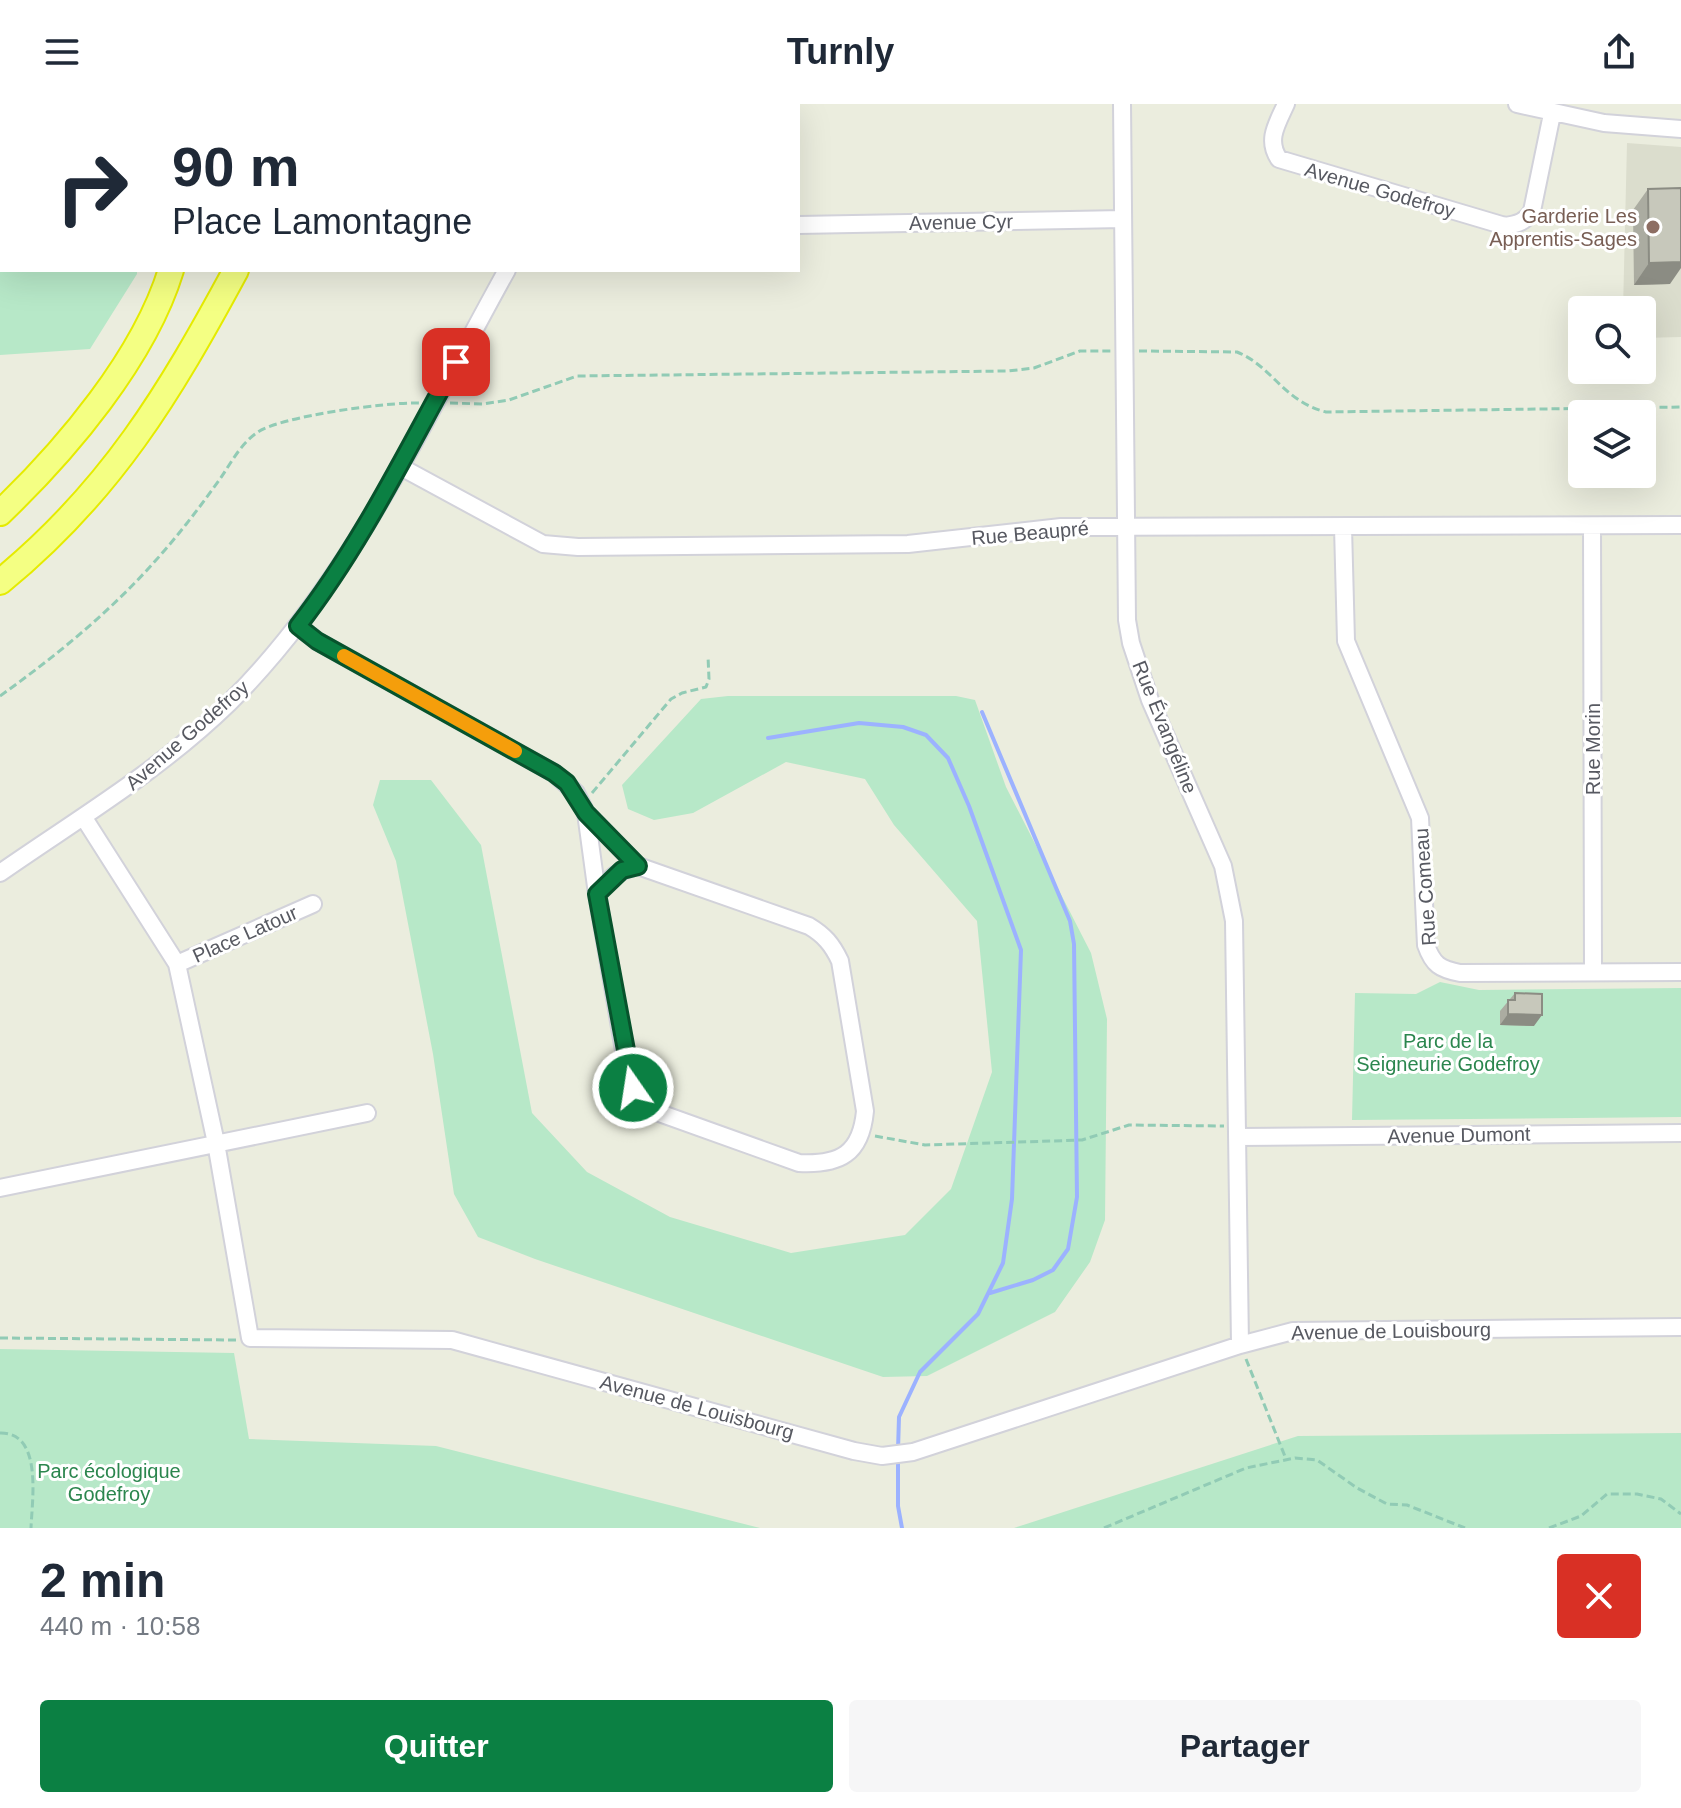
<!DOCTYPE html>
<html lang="fr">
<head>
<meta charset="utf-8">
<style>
  body { margin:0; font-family:Arial,sans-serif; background:#f6f6f7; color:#1f2937; height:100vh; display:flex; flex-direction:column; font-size:30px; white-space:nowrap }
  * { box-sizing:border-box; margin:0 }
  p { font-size:26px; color:#747a83 }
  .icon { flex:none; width:44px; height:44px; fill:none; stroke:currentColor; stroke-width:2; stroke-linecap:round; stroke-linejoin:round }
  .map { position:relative; height:1424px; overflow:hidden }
  .details { display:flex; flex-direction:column; background:#fff; flex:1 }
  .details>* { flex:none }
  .hud { position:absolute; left:0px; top:0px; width:800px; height:168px; box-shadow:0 8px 32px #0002; background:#fff; color:#1f2937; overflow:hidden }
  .tools { position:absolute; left:1568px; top:192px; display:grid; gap:16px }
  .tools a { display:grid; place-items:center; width:88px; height:88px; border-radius:8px; background:#fff; box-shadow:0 8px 32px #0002; font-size:40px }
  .pin { position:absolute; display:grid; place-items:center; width:68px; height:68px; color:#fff; margin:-34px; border-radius:16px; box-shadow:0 4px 12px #0006 }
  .me { position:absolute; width:88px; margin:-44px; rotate:347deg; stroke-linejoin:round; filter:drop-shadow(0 0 6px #0008) }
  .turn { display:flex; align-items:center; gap:28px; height:168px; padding:0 40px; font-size:36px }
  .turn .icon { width:104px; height:104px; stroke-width:2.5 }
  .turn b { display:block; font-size:56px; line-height:68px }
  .round { display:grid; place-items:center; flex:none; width:84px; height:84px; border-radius:8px; background:#f6f6f7 }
  .overview { display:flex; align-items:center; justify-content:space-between; height:136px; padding:0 40px }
  h1 { font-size:48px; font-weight:600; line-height:60px }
  .cta { display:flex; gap:16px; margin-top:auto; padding:16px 40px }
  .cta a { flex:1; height:92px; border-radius:8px; background:#0b8043; color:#fff; font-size:32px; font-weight:600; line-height:92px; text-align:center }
  .cta a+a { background:#f6f6f7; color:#1f2937 }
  header { display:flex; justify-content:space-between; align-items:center; height:104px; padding:0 40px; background:#fff; font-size:36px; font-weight:600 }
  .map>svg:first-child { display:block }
  .education { fill:#dbddcd }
  .green { fill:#b7e8c8 }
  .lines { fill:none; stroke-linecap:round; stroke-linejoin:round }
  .stream { stroke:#9cb2ff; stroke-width:4 }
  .minor-casing { stroke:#d2d2da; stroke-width:20 }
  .highway-casing { stroke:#e5eb00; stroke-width:28 }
  .path { stroke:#91cbb5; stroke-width:3; stroke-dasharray:8 4; stroke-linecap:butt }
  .minor { stroke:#fff; stroke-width:16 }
  .highway { stroke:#f4ff83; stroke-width:24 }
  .wall { fill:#abaca1 }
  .shaded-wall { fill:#8b8c83 }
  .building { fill:#c7c8bb; stroke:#8b8c83; stroke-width:2 }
  .route-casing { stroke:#07532c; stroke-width:20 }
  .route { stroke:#0b8043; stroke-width:14 }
  .slow { stroke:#f59e0b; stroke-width:14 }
  .education-dot { fill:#8d6e63; stroke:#fff; stroke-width:3 }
  .labels { text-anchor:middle; stroke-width:6; stroke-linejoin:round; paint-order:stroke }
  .street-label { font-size:20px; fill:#575961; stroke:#fff }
  .education-label { font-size:20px; fill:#785e54; stroke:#fff; text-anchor:end }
  .park-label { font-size:20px; fill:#2b864e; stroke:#fff }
</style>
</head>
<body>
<header><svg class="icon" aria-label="menu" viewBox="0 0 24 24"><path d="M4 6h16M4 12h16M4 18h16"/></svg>Turnly<svg class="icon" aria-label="share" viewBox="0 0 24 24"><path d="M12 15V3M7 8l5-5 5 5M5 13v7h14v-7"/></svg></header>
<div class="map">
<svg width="1681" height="1424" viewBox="0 0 1681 1424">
  <rect width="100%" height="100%" fill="#ebedde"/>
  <path class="education" d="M1627,39L1681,43V233L1642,234V206H1623Z"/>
  <path class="green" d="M0,0L84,2H2V166H137V170L90,245L0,251Z
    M728,592H956L975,596L1006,683L1091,849L1107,915L1105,1116L1090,1158L1055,1208L927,1272L883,1273L535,1155L478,1133L454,1090L433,950L396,757L373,701L380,676H431L481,741L532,1009L587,1068L670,1113L791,1149L905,1131L951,1085L992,968L977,817L894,721L865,675L786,658L693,709L654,716L628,705L622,681L701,595Z
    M1440,878L1479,886L1681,884V1013L1352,1016L1355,889L1416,890Z
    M0,1245L234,1249L249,1335L436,1342L760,1424H0Z
    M1681,1329V1424H1014L1298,1332Z"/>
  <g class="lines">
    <path class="stream" d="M982,608L1070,817L1074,840L1077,1093L1068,1145L1053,1166L1033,1176L990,1189
      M768,634L859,619L903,623L926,631L948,654L969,702L1021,846L1012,1095L1003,1159L978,1210L920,1268L899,1313L898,1346
      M898,1355V1402L902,1424"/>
    <g class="minor-casing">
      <path id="minor" d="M1122,0L1127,516L1131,539L1150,596L1223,762L1234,817L1240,1241
        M1286,0C1277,20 1266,36 1279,55L1505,122C1518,120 1525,118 1532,107L1552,10
        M1517,0L1604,19L1681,25
        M603,2L604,0
        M798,121L1123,115
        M399,362L543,440L578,443L908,440L1061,423L1681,421
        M1592,422L1593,868
        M1343,423L1346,537L1420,714L1426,841C1433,861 1440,865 1460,869L1681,868
        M298,522L317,537L554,669L576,689L586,709
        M84,714L177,860L216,1039L250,1234L452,1236L854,1347L882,1352L913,1348L1240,1241L1293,1227L1681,1223
        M0,769C79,714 159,667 229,599C352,477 424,315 507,166
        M597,790C608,774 619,766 638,762L809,822C824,831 832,840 840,857L865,1007C861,1050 840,1061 799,1059L651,1006L639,996L628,970L597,790L586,709L638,762
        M177,860L313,800
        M1238,1033L1681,1029
        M0,1084L367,1009"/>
    </g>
    <g class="highway-casing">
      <path id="highway" d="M147,0L148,2
        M326,2L327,0
        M0,409C66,346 144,254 171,166
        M0,478C111,387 169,290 236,166"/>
    </g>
    <path class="path" d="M1139,247L1237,248C1272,262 1283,297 1326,308L1681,303
      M450,299L482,300L509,296L577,272L1008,267L1034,264L1080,247H1111
      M0,592C60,549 116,503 164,447C184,424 202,400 220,375C231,359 241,339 258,328C282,312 388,298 419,299
      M592,689L671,595L682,589L706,583L709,575L708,552
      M875,1032L925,1041L1082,1036L1129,1021L1224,1022
      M0,1234L236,1236
      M1246,1255L1286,1355
      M0,1329C43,1328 32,1396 31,1424
      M1104,1424L1246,1364L1295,1354L1317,1356L1357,1384L1387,1400L1407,1401L1465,1424
      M1549,1424L1581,1412L1607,1390H1637L1661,1395L1681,1410"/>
    <use href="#minor" class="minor"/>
    <use href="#highway" class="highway"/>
  </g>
  <path class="wall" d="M1648,85L1670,180L1634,181L1633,106Z
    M1515,889L1534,922L1500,921V907Z"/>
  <path class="shaded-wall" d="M1681,158V164L1670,180L1634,181L1649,159Z
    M1508,910L1542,911L1534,922L1500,921Z"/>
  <path class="building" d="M1681,84V158L1649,159L1648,85Z
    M1515,889L1542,890V911L1508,910V896H1515Z"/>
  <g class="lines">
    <g class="route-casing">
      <path id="route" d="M456,258C406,348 361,441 298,522L317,537L554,669L567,679L586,709L638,762L622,766L597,790L633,984"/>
    </g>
    <use href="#route" class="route"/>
    <path class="slow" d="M344,552L515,647"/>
  </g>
  <circle class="education-dot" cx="1653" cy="123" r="8"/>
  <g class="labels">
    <g class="street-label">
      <text transform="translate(1380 86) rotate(16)" y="7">Avenue Godefroy</text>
      <text transform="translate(961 118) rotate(-1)" y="7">Avenue Cyr</text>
      <text transform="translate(1030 429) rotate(-5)" y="7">Rue Beaupré</text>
      <text transform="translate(1165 623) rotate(68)" y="7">Rue Évangéline</text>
      <text transform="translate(187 631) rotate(-41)" y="7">Avenue Godefroy</text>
      <text transform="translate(1593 645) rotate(-90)" y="7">Rue Morin</text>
      <text transform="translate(1425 783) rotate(-94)" y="7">Rue Comeau</text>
      <text transform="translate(245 830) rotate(-24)" y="7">Place Latour</text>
      <text transform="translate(1459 1031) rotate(-1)" y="7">Avenue Dumont</text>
      <text transform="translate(1391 1227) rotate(-1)" y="7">Avenue de Louisbourg</text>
      <text transform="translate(697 1303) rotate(15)" y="7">Avenue de Louisbourg</text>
    </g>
    <g class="education-label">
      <text x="1637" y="119">Garderie Les<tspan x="1637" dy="23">Apprentis-Sages</tspan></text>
    </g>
    <g class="park-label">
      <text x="1448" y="944">Parc de la<tspan x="1448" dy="23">Seigneurie Godefroy</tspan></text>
      <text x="109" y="1374">Parc écologique<tspan x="109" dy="23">Godefroy</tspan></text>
    </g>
  </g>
</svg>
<div class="tools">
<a><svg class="icon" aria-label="search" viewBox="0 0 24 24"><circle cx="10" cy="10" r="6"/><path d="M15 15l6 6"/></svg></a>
<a><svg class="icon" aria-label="layers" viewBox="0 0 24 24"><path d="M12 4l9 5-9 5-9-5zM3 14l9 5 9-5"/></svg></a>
</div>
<div class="pin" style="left:456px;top:258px;background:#d93025"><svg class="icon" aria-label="arrive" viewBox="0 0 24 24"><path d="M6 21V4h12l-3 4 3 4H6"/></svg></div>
<svg class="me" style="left:633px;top:984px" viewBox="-20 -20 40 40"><circle r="17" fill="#0b8043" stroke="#fff" stroke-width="3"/><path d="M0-11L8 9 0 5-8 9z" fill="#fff"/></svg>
<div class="hud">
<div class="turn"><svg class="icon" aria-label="right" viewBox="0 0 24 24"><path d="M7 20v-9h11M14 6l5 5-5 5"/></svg><div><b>90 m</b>Place Lamontagne</div></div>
</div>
</div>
<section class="details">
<div class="overview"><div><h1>2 min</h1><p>440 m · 10:58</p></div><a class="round" style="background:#d93025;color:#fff"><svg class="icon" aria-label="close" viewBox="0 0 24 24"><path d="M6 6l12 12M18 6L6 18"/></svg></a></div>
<div class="cta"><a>Quitter</a><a>Partager</a></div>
</section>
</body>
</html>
